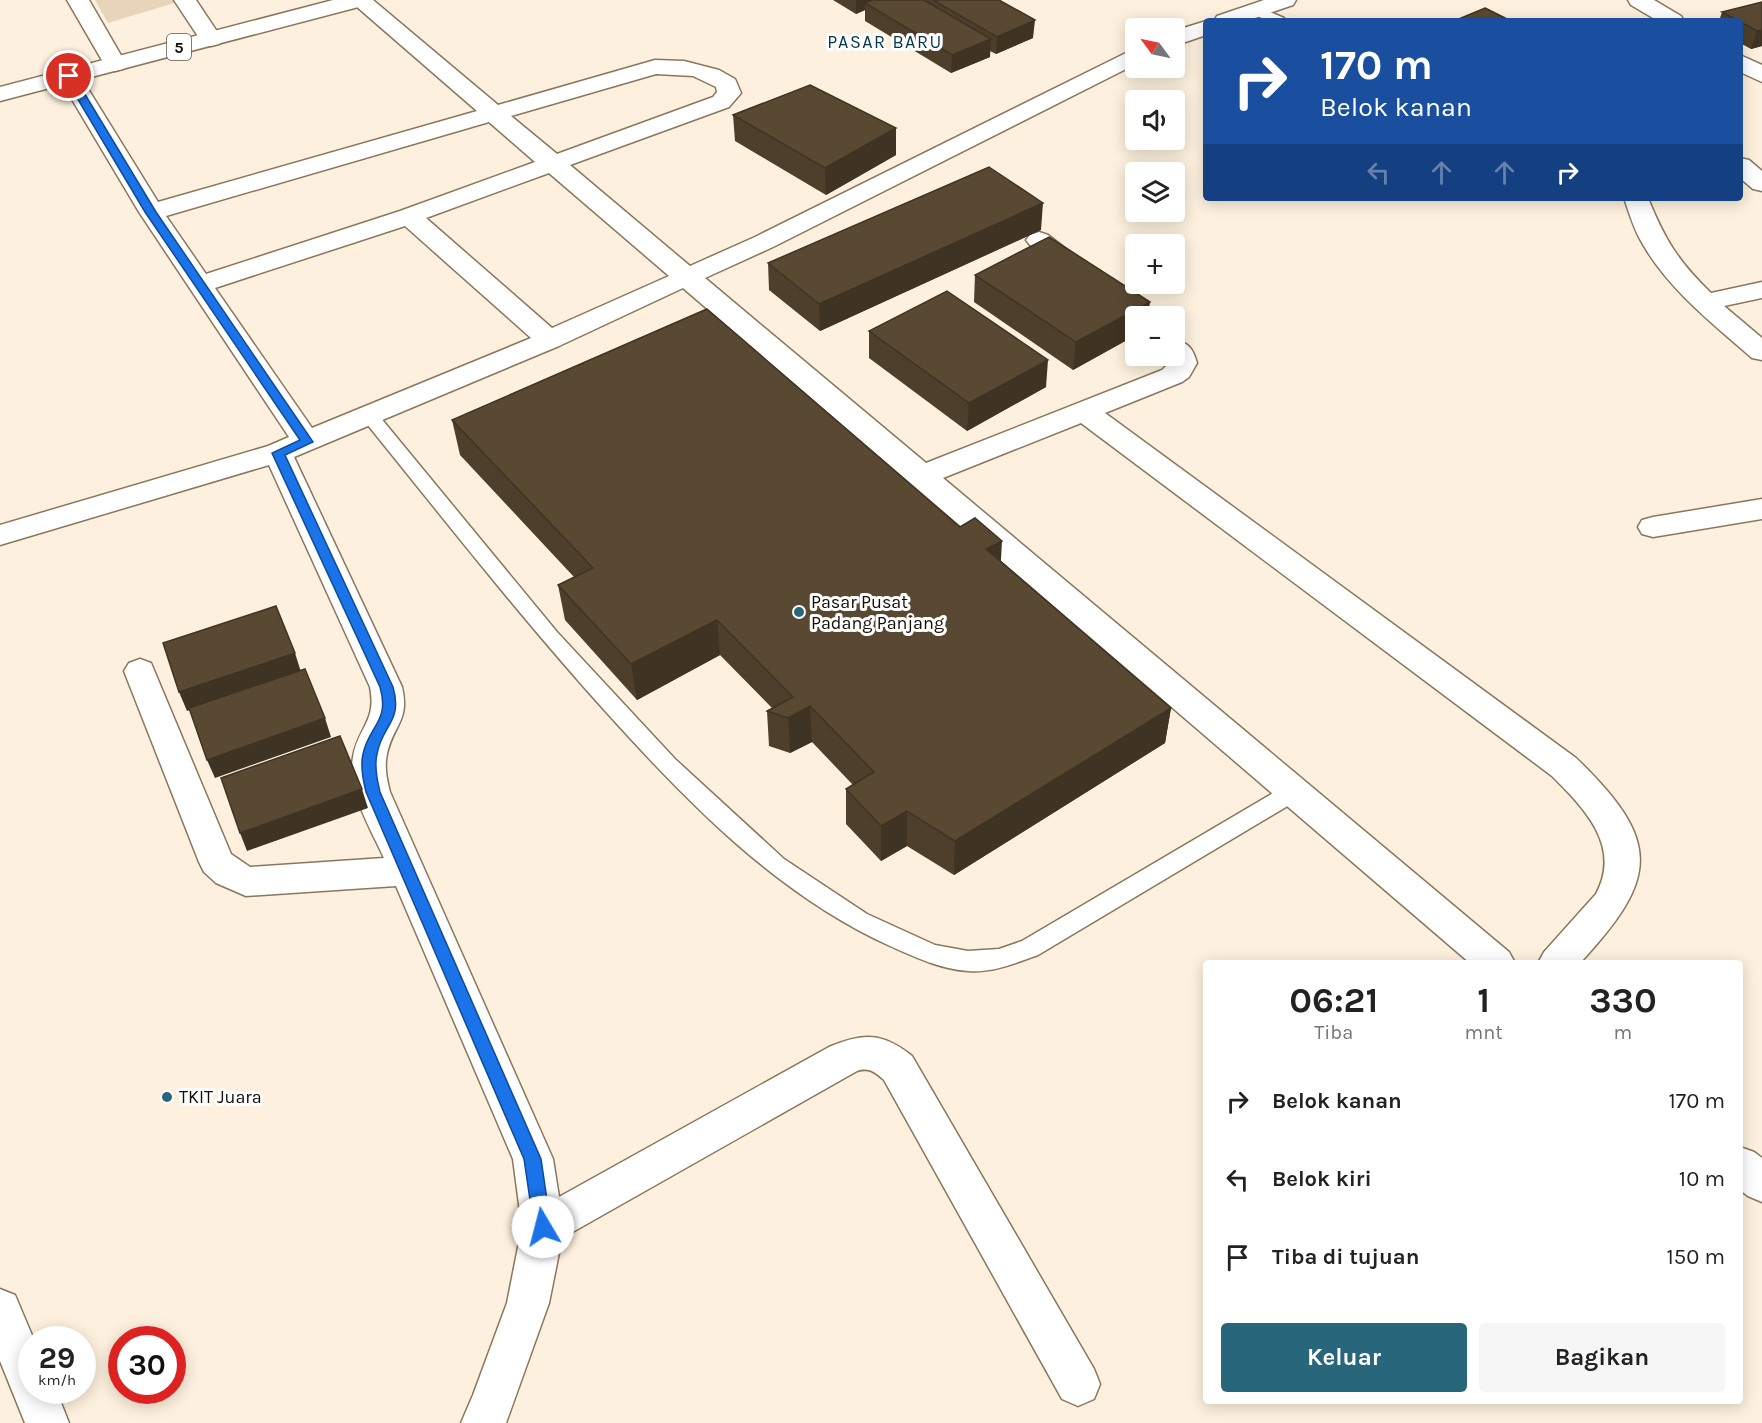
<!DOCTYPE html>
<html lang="id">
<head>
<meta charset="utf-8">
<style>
  body { margin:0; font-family:Karla,sans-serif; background:#f6f6f6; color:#222; height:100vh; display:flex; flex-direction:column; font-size:22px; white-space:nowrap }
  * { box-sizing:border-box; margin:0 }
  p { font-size:20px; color:#767676 }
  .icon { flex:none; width:33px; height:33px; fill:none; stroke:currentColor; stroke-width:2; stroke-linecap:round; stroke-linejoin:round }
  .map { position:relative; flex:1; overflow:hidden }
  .side { position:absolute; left:1203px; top:960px; width:540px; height:444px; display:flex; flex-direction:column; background:#fff; border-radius:6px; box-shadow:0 3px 15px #0003 }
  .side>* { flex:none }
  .banner { position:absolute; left:1203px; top:18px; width:540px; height:183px; border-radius:6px; box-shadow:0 3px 15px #0003; background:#1a4fa0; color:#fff; overflow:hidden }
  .needle { width:39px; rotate:303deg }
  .buttons { position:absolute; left:1125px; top:18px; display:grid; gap:12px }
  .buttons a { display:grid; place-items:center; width:60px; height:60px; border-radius:6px; background:#fff; box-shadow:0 3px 15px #0003; font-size:30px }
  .speed { position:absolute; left:18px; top:1326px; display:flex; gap:12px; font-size:30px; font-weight:700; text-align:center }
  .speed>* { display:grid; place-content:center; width:78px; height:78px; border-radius:50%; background:#fff; box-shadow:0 3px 15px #0003; line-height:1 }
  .speed small { font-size:15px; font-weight:400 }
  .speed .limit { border:9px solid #d22; background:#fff; color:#111 }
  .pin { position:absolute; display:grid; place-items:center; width:51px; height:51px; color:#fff; margin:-26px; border:3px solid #fff; border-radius:50%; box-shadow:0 2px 6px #0007 }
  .me { position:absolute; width:66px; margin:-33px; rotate:352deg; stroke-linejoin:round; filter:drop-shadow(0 0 4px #0008) }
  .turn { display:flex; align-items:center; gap:21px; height:126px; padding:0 18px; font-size:27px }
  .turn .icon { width:78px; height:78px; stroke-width:2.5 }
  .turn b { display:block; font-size:42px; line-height:51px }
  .lanes { display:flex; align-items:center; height:57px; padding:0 18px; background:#0003; justify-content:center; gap:30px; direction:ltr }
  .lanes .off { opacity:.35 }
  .eta { display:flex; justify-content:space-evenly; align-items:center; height:102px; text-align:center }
  .eta b { font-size:36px; font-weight:700; line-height:42px }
  .action { display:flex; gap:12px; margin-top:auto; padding:12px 18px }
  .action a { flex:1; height:69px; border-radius:6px; background:#28667c; color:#fff; font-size:24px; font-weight:700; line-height:69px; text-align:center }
  .action a+a { background:#f6f6f6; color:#222 }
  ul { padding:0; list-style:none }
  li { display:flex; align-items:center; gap:18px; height:78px; padding:0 18px }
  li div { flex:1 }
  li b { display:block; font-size:22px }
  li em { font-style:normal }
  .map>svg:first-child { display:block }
  .green { fill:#e8d4b9 }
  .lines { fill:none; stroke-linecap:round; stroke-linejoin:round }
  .lane-casing { stroke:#8a775b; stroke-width:3 }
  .street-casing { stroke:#8a775b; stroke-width:3 }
  .secondary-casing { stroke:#8a775b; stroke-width:3 }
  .highway-casing { stroke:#8a775b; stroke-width:3 }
  .lane { fill:#fff; fill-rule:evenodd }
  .street { fill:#fff; fill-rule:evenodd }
  .secondary { fill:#fff; fill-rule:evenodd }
  .highway { fill:#fff; fill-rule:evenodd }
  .wall { fill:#4d3f2b }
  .shaded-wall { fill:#3f3323 }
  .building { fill:#5a4932; stroke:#3f3323; stroke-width:1.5 }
  .route { fill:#1a73e8; stroke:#114b97; stroke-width:1.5 }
  .poi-dot { fill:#28667c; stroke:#fff; stroke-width:2 }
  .labels { text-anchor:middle; stroke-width:6; stroke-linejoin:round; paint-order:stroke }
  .shield { fill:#fff; stroke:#5a564f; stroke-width:1.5 }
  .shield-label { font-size:16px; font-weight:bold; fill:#140d04 }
  .far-quarter-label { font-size:18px; letter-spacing:1.5px; fill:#003748; stroke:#fff }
  .poi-label { font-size:18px; fill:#140d04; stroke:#fff; text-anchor:start }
</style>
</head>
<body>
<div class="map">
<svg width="1762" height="1423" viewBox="0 0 1762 1423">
  <rect width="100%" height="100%" fill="#fdf0de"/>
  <path class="green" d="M95,0H184L108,23Z"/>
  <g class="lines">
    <g class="lane-casing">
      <path id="lane" d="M1256,6L1284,18L1286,21C1272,21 1260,20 1249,10L1251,7Z
        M369,409L375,411L557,632L675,759L784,859L867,914L935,945L968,951L999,949L1022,941L1285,786L1293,784L1301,786L1304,792L1301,798L1038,955C1015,963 993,973 968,971C940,969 915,957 890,946C778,895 689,804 607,713C522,619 443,518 363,419L360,415L363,411Z"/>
    </g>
    <g class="street-casing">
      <path id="street" d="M174,0H196L222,39L219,44L211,46L203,44Z
        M349,0H373L498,105L655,60L684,61L719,70L735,79L741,93L729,107L570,165L690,266L755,237L1136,48V64L773,247L705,278L926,463L1162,370L1169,363L1167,356H1174V339C1189,343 1193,349 1197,363L1189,377L1182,382L1105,413L1576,758C1662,841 1659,878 1580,963H1538L1544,952L1596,894C1622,846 1584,808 1552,776L1081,423L943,478L1509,952L1515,963H1470L683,288L559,346L294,457L402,687C410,721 393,725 387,754C384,767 387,780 390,792L553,1159L559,1197L829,1047C863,1033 882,1032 912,1056L1094,1369L1100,1384L1094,1399L1078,1406L1062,1399L884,1080C875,1072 869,1067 857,1071L562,1238L549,1303L506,1423H461L473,1395L507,1303L522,1227L513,1159L396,886L246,896L216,883L204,872L199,862L124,671L129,663L140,659L151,663L231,854L250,867L384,858C371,829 347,791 353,757C358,727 377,722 370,687L269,465L0,545V525L268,446L289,437L139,212L58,76L61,71L69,69L77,71L158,202L477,111ZM656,74L693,76L716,87L717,92L713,97L557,154L511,116ZM489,122L535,162L400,211L206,274L166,216ZM549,173L669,276L552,328L426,218ZM405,226L531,338L312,428L215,288Z
        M1264,0H1296L1293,5L1246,21H1214L1217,16Z
        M1628,0H1654L1681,16L1684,21H1658L1631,5Z
        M1206,21V35L1174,46V31Z
        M1740,55L1762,65V82L1740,72Z
        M1740,158L1749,160L1762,171V191L1753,189L1740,178Z
        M1624,198H1648C1665,240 1678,261 1711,293L1762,282V298L1724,306L1762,338V360L1752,358C1712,323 1667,288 1641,241C1633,227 1629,212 1624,198Z
        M1039,232L1048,235L1145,310L1149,316H1136V324L1127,322L1030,245L1026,240L1030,235Z
        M1762,499V519L1653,537L1642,534L1638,527L1642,520L1653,517Z
        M1740,1147L1754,1152L1762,1158V1202L1748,1196L1740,1190Z
        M0,1289L15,1295L34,1340H32V1390H56L69,1423H25L0,1361Z"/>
    </g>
    <g class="secondary-casing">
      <path id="secondary" d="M67,0H89L126,64L123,69L115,71L107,69Z"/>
    </g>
    <g class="highway-casing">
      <path id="highway" d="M333,0H369L366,5L0,101V87Z"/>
    </g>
    <use href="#lane" class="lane"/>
    <use href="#street" class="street"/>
    <use href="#secondary" class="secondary"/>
    <use href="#highway" class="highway"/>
  </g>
  <path class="wall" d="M833,0H999L1033,38L996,54L990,51V57L951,73L865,21V10L856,14Z
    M1762,2V46L1751,49L1740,43V21H1719L1722,12Z
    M733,115L896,128V155L826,195L735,141Z
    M1041,230L820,331L769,290L768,263Z
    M975,275L1136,316V335L1073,370L974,302Z
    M869,331L1046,387L967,431L869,358Z
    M452,420L1001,561L1171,708L1165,743L954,875L907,846L881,861L846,824V789L853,785L812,742L790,753L769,746L767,711L772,708L720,655L637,700L565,620L558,585L574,577L460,455Z"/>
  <path class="shaded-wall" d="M856,0H891L865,3V10L856,14Z
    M1035,20L1033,38L996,54L997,37Z
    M1762,30V46L1751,49L1757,31Z
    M991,39L990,57L951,73L952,55Z
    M896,128V155L826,195L825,168Z
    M1043,203L1041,230L820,331L819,304Z
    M1150,302L1148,316H1136V335L1073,370L1076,342Z
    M1048,360L1046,387L967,431L969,403Z
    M1002,541L1000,577L986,549Z
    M717,620L720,655L637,700L631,664Z
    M295,653L301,672L187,711L179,692Z
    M810,706L812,742L790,753L788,718Z
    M1171,708L1165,743L954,875L955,841Z
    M325,718L331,737L215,778L207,760Z
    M362,789L368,808L247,851L240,833Z
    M907,811V846L881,861V826Z"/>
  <path class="building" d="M873,0H924L991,39L952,55L865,3Z
    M933,0H999L1035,20L997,37Z
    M1762,2V30L1757,31L1722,12Z
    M1485,8L1511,21H1454Z
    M810,85L896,128L825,168L733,115Z
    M989,167L1043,203L819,304L768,263Z
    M1049,237L1150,302L1076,342L975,275Z
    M947,291L1048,360L969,403L869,331Z
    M707,309L960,527L975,518L1002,541L986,549L1171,708L955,841L907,811L881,826L846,789L874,772L810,706L788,718L767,711L793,697L717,620L631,664L558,585L593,568L452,420Z
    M276,606L295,653L179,692L163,643Z
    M305,669L325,718L207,760L189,708Z
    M340,736L362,789L240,833L221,778Z"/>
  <path class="route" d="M69,73L74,76L156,212L313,442L285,455L393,687C403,722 382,725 377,754C374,766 377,780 380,792L541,1159L551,1227L549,1233L543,1235L537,1233L534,1227L524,1159L366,792C363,780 360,766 363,754C369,725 390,722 380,687L272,453L300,440L145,212L64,76Z"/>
  <g class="poi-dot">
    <circle cx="799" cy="612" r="6"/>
    <circle cx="167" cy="1097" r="6"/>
  </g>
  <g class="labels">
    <rect class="shield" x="167" y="34" width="24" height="26" rx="4.5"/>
    <g class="shield-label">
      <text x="179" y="53">5</text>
    </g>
    <g class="far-quarter-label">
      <text x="885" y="48">PASAR BARU</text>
    </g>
    <g class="poi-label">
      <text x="811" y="608">Pasar Pusat<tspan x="811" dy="21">Padang Panjang</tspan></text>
      <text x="179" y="1103">TKIT Juara</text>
    </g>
  </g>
</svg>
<div class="buttons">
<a><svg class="needle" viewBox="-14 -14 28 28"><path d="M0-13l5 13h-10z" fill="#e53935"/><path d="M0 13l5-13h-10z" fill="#767676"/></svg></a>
<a><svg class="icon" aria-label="sound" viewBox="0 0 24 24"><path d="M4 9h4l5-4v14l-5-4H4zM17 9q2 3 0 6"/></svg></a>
<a><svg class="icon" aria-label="layers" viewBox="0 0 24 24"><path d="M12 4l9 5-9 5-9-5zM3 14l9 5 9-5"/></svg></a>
<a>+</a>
<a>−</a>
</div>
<div class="speed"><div>29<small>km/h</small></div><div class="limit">30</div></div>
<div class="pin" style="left:69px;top:76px;background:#d93025"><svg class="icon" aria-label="arrive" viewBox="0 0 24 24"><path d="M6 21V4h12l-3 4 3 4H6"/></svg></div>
<svg class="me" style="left:543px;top:1227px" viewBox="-20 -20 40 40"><circle r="19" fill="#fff"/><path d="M0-13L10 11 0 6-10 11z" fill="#1a73e8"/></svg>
<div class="banner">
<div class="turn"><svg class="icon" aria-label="right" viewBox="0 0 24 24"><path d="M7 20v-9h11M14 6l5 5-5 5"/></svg><div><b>170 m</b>Belok kanan</div></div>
<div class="lanes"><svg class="icon off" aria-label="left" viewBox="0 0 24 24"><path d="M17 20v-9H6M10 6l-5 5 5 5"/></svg><svg class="icon off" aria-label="ahead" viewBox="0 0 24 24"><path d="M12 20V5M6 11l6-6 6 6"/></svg><svg class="icon off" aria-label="ahead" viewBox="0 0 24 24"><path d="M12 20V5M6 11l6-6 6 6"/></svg><svg class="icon" aria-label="right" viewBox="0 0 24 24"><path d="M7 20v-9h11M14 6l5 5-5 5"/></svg></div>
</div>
<section class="side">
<div class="eta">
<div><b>06:21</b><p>Tiba</p></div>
<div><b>1</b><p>mnt</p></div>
<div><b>330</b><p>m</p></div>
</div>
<ul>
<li><svg class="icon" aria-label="right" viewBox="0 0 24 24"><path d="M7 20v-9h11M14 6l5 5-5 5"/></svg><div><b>Belok kanan</b></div><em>170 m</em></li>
<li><svg class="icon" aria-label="left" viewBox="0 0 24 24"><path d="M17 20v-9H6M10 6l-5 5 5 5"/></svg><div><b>Belok kiri</b></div><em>10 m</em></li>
<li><svg class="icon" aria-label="arrive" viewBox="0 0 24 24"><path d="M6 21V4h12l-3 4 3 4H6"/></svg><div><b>Tiba di tujuan</b></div><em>150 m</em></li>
</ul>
<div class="action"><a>Keluar</a><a>Bagikan</a></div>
</section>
</div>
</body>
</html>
